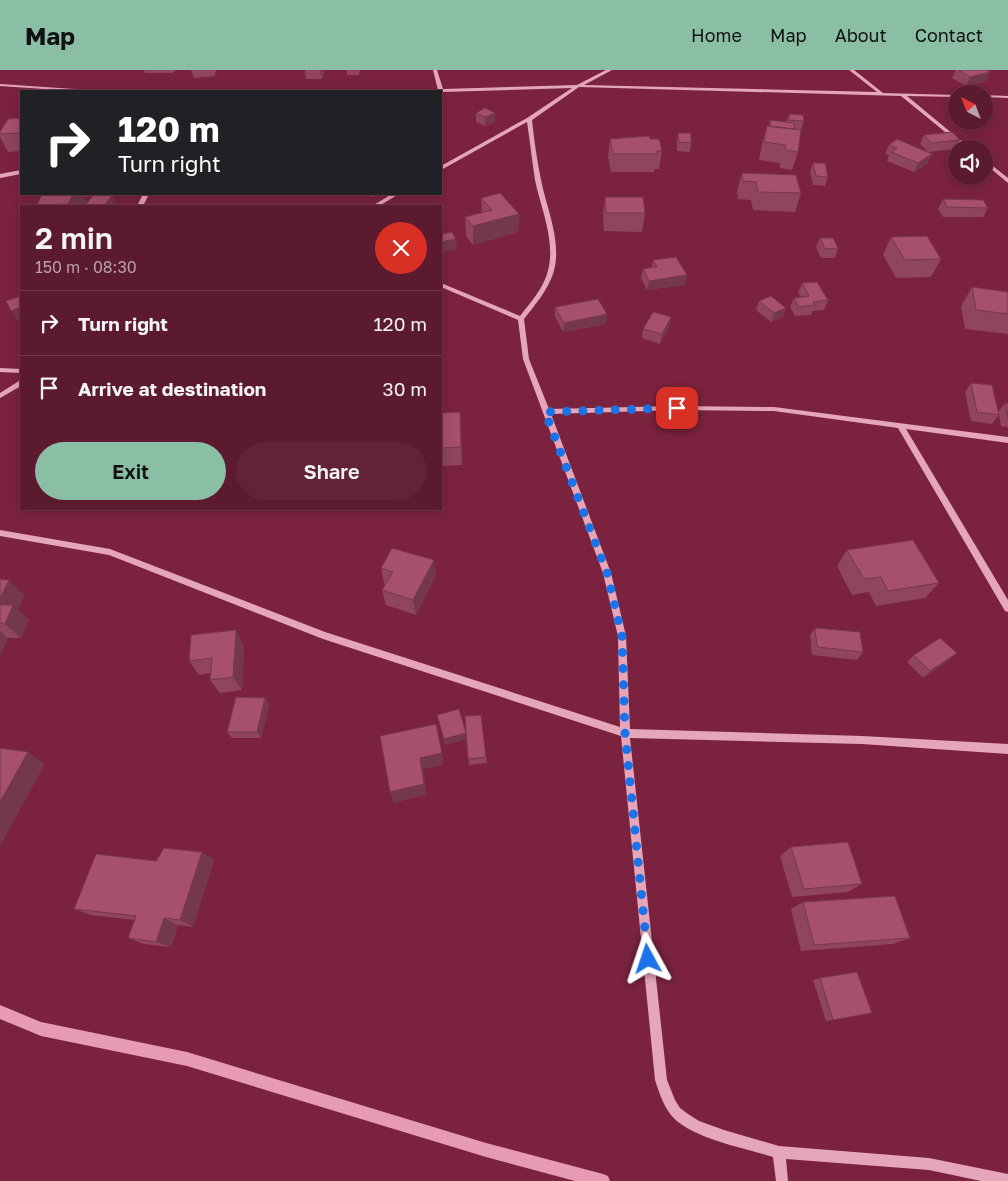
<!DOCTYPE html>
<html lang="en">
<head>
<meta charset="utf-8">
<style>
  body { margin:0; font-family:"Golos Text",sans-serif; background:#622336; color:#f1f3f6; height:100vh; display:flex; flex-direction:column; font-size:19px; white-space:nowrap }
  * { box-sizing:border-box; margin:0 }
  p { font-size:16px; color:#b8a1aa }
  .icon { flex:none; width:28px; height:28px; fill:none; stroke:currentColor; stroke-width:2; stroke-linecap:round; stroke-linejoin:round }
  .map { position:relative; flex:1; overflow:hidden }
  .sheet { position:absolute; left:20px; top:135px; width:422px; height:305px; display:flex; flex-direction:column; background:#5c1a2e; border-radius:0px; box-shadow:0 2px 12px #0003,0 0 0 1px #71384a }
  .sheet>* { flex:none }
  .hud { position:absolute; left:20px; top:20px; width:422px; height:105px; border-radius:0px; box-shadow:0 2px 12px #0003,0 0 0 1px #71384a; background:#202124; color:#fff; overflow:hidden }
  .needle { width:32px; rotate:318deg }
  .buttons { position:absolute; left:948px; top:15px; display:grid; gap:10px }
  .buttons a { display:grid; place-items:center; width:45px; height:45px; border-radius:50%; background:#5c1a2e; box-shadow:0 2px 12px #0003,0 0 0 1px #71384a; font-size:25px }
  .pin { position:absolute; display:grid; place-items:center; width:42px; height:42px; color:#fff; margin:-21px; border-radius:10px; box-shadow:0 2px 8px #0006 }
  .me { position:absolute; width:55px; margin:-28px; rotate:355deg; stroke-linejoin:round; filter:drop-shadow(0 0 4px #0008) }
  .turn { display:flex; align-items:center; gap:18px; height:105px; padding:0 15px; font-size:22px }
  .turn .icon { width:65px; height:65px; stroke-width:2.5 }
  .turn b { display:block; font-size:35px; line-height:42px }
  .round { display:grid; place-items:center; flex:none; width:52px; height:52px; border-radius:26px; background:#622336 }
  .headline { display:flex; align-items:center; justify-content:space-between; height:85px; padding:0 15px }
  h1 { font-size:30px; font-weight:600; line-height:38px }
  .button { display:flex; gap:10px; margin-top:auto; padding:10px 15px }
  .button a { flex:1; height:58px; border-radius:30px; background:#8abfa5; color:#111; font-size:20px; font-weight:600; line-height:58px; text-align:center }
  .button a+a { background:#622336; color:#f1f3f6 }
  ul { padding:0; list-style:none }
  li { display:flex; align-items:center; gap:15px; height:65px; padding:0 15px; border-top:1px solid #71384a }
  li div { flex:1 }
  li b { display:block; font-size:19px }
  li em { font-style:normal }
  header { display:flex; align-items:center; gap:30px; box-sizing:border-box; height:70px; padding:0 25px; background:#8abfa5; color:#111 }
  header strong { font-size:24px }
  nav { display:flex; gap:28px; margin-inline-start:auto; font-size:18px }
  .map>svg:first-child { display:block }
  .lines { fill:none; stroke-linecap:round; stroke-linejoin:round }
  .stream { fill:#e69ab3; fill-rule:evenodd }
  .minor { fill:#e5a6ba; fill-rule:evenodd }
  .wall { fill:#8f455c }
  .shaded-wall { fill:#74384b }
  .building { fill:#a6506b; stroke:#74384b }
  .route { stroke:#1a73e8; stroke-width:9; stroke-dasharray:0 16.2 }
</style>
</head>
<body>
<header>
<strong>Map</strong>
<nav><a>Home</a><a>Map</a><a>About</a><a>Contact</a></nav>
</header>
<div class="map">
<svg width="1008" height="1111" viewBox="0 0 1008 1111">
  <rect width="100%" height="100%" fill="#7b233e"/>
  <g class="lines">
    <path class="stream" d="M0,935L41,952L187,982L486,1073L603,1104L608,1106L610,1111H575L486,1087L187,996L41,966L0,949Z"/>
    <path class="minor" d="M433,0H437L443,19L577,15L606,0H612L584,15L877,22L849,0H854L883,23L956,25V27L907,26L971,79H966L901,26L579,17L532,50C534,70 537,90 541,110C547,140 563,174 553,204C547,221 535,235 524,249L529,289L549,339L677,336L774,337L1008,367V373L906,359L1008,530V542L1005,541L898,358L774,341L677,340L551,344L611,503L626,566L630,659L862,666L1008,674V684L862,674L630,668L667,1010L675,1030L680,1038L688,1044L699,1051L724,1060L779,1076L929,1088L1008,1104V1111H981L929,1100L786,1089L788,1111H776L773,1087C745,1078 689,1068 671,1045C663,1035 659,1022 655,1010L621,666L323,569L109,485L0,466V460L110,479L325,562L620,657L618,566L603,503L523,289L518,250L441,217V213L520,246C530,233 542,220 547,204C557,174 541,139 535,110C532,91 530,71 527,52L441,100V96L527,48L572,18L441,22L437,21L438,20Z
      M0,14L90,20L92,21H73L0,16Z
      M984,25L1008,26V28L984,27Z
      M984,89L1008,108V113L984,93Z
      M21,100V104L0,108V104Z
      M143,124H149L143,136H137Z
      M392,124H399L379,136H372Z
      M0,298L21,299V303L0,302Z
      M19,311H21V316L0,328V323Z"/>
  </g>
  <path class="wall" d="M144,0H176L173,3H145Z
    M191,0H216L215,6L194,8Z
    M305,0H323L324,2L322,9H306Z
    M347,0H360L359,5H347Z
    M956,0H986V11L966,16L952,8Z
    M476,43H495V52L485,56L476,52Z
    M789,44L804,51L801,60L798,82L792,100L780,98V93L759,90L762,74L767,56H769L770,50L786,52Z
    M21,48V81L8,82L0,67V62Z
    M678,63L691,73L690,82L677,81V72Z
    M924,65L960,70L956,79L928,82V93L914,102L887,91L889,85L885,84L889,75L927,81L920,74Z
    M610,69H650L662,81L659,99H655L654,102H611L608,87Z
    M813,93L828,107L825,116L813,115L810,102Z
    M742,103L801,123L795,142L753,140L751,130L738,129L737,121Z
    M42,124H94V125H112L116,134L92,126L84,127L87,132L85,136H38L37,135Z
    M365,124H379L372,127Z
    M605,127L645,143L642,162L604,161L603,145Z
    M481,128L519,144L518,162L473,175L466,166L465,147L482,143Z
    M943,129L988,138L983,147H943L938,139Z
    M891,167L941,189L931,207L896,208L883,185Z
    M820,168L838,178L835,188H821L816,177Z
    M653,190L685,215L647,220L641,208L643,199L652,197Z
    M802,213L828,230L824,240L813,241L811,245L795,246L790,237L794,228L801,227L798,223Z
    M972,217L1008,222V264L965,259L961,236Z
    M759,231L786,238L783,247L771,252L756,240Z
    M555,237L607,244L606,254L563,262L555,246Z
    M671,247L669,256L660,274L642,268L643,259Z
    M971,313L998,342L1005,333L1008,334V357L1001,356L999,345L992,354L971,351L965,322Z
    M441,343L461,360L462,395L441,396Z
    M847,480L939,513L925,528L876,536L869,522L852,525L837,496Z
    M381,498L436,505L416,545L386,535L382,520L385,515L384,514Z
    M0,509L24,525L18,540L29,550L21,568H8L0,586Z
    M815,558L863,582L857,590L812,585L810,565Z
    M244,575L242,620L220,623L210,610L211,603L199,605L189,591Z
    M957,583L949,590L923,608L907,592L914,585Z
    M265,628L269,634L261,668H232L227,662Z
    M437,645L467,669L445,675Z
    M465,646L486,687L487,693L469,695Z
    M791,777L862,814L848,822L792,827L780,786Z
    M214,790L193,857L178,855L171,877L144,874L128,868L135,850L91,845L74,839L156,791Z
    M803,832L910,868L893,874L801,881L791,839Z
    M820,908L872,943L826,951L813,910Z"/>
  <path class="shaded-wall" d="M320,0H323L322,9Z
    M990,2L986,11L966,16L970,7Z
    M495,43V52L485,56V47Z
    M932,84L928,93L914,102L918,93Z
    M73,124H83L87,132L85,136H70L68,134Z
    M372,124H379L372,127Z
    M112,125L116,134L115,136H104Z
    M519,144L518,162L473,175V156Z
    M456,169L457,179L441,182V172Z
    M687,205L685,215L647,220L649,211Z
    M21,237V249L17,250L11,241Z
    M786,238L783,247L771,252L774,243Z
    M607,244L606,254L563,262L564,253Z
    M671,247L669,256L660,274L662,264Z
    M460,342L461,360L462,395L461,377Z
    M434,490L436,505L416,545L413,530Z
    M9,510L24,525L18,540L29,550L21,568L5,554L0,537V528Z
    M236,560L244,575L242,620L233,607Z
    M0,561L8,568L0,586Z
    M957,583L949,590L923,608L930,601Z
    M265,628L269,634L261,668L257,662Z
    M466,663L467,669L445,675L444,669Z
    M28,682L45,694L0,776V732Z
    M442,683L444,695L423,699L427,725L394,733L390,722L420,688Z
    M202,782L214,790L193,857L180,850Z
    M164,848L178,855L171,877L156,872Z"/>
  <path class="building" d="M958,0H986L990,2L970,7Z
    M485,38L495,43L485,47L476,43Z
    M789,44L803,45L804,51L789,50Z
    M21,48V63L0,64V62L8,49Z
    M770,50L794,53V59L770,56Z
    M767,56L801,60L798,82L785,80L786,75L764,72Z
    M952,62L960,70L931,73L924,65Z
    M678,63H691V73L679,72Z
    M649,66L650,69H659L662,81H657V84H613L610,69Z
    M897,69L932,84L918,93L891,82L897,78L889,75Z
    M813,93H825L828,107L816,106Z
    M742,103L796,105L801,123L758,122L756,112L743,111Z
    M500,123L519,144L473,156L465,147L492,140L481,128Z
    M42,124H73L68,134L37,135Z
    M93,125H112L104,136H85Z
    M605,127H643L645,143H606Z
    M943,129L983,130L988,138L947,137Z
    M452,162L456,169L441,172V164Z
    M927,166L941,189L905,190L891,167Z
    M820,168H833L838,178L825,179Z
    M676,187L687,205L649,211L643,199L657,197L653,190Z
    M817,212L828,230L813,232L815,235L799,237L794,228L809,226L802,213Z
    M972,217L1008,222V244L976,240Z
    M21,226V237L11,241L6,231Z
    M771,226L786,238L774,243L759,231Z
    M598,229L607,244L564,253L555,237Z
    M653,242L671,247L662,264L643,259Z
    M971,313L992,315L999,345L977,342Z
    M1005,333L1008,334V347Z
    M460,342L461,377L441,378V343Z
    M913,470L939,513L888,521L881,507L864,509L847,480Z
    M392,478L434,490L413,530L382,520L393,502L381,498Z
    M0,509L9,510L0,528Z
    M0,535H13L5,554L0,553Z
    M815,558L860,562L863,582L817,577Z
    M236,560L233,607L210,610L212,588L189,591L191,565Z
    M940,568L957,583L930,601L914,585Z
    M236,627L265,628L257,662H227Z
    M459,639L466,663L444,669L437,645Z
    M481,645L486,687L468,689L465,646Z
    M436,654L442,683L420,688L424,714L390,722L380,666Z
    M0,678L28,682L0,732Z
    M848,772L862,814L804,819L791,777Z
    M164,778L202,782L180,850L164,848L156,872L128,868L136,846L74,839L96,784L156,791Z
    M895,826L910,868L814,875L803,832Z
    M857,902L872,943L833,950L820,908Z"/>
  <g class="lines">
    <path class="route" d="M648,889L625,663L622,566L607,503L545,342L677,338"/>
  </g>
</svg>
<div class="buttons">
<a><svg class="needle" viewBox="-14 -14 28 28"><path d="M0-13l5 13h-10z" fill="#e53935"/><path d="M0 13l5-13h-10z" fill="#b8a1aa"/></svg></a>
<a><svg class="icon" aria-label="sound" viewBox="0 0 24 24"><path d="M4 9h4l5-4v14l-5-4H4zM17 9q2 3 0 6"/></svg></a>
</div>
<div class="pin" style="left:677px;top:338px;background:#d93025"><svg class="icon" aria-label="arrive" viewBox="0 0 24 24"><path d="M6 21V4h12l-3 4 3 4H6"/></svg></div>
<svg class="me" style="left:648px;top:889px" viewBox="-20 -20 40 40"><path d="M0-17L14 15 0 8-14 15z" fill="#1a73e8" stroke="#fff" stroke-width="4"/></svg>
<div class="hud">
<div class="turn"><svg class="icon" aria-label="right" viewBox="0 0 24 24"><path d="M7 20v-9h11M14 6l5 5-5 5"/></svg><div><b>120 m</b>Turn right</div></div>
</div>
<section class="sheet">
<div class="headline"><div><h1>2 min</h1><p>150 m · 08:30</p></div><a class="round" style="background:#d93025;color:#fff"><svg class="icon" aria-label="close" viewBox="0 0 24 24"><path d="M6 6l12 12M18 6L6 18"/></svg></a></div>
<ul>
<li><svg class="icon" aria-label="right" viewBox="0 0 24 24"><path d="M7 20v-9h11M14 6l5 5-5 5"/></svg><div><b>Turn right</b></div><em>120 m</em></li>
<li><svg class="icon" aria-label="arrive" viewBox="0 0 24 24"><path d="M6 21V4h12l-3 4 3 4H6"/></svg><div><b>Arrive at destination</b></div><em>30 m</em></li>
</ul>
<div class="button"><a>Exit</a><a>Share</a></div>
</section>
</div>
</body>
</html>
